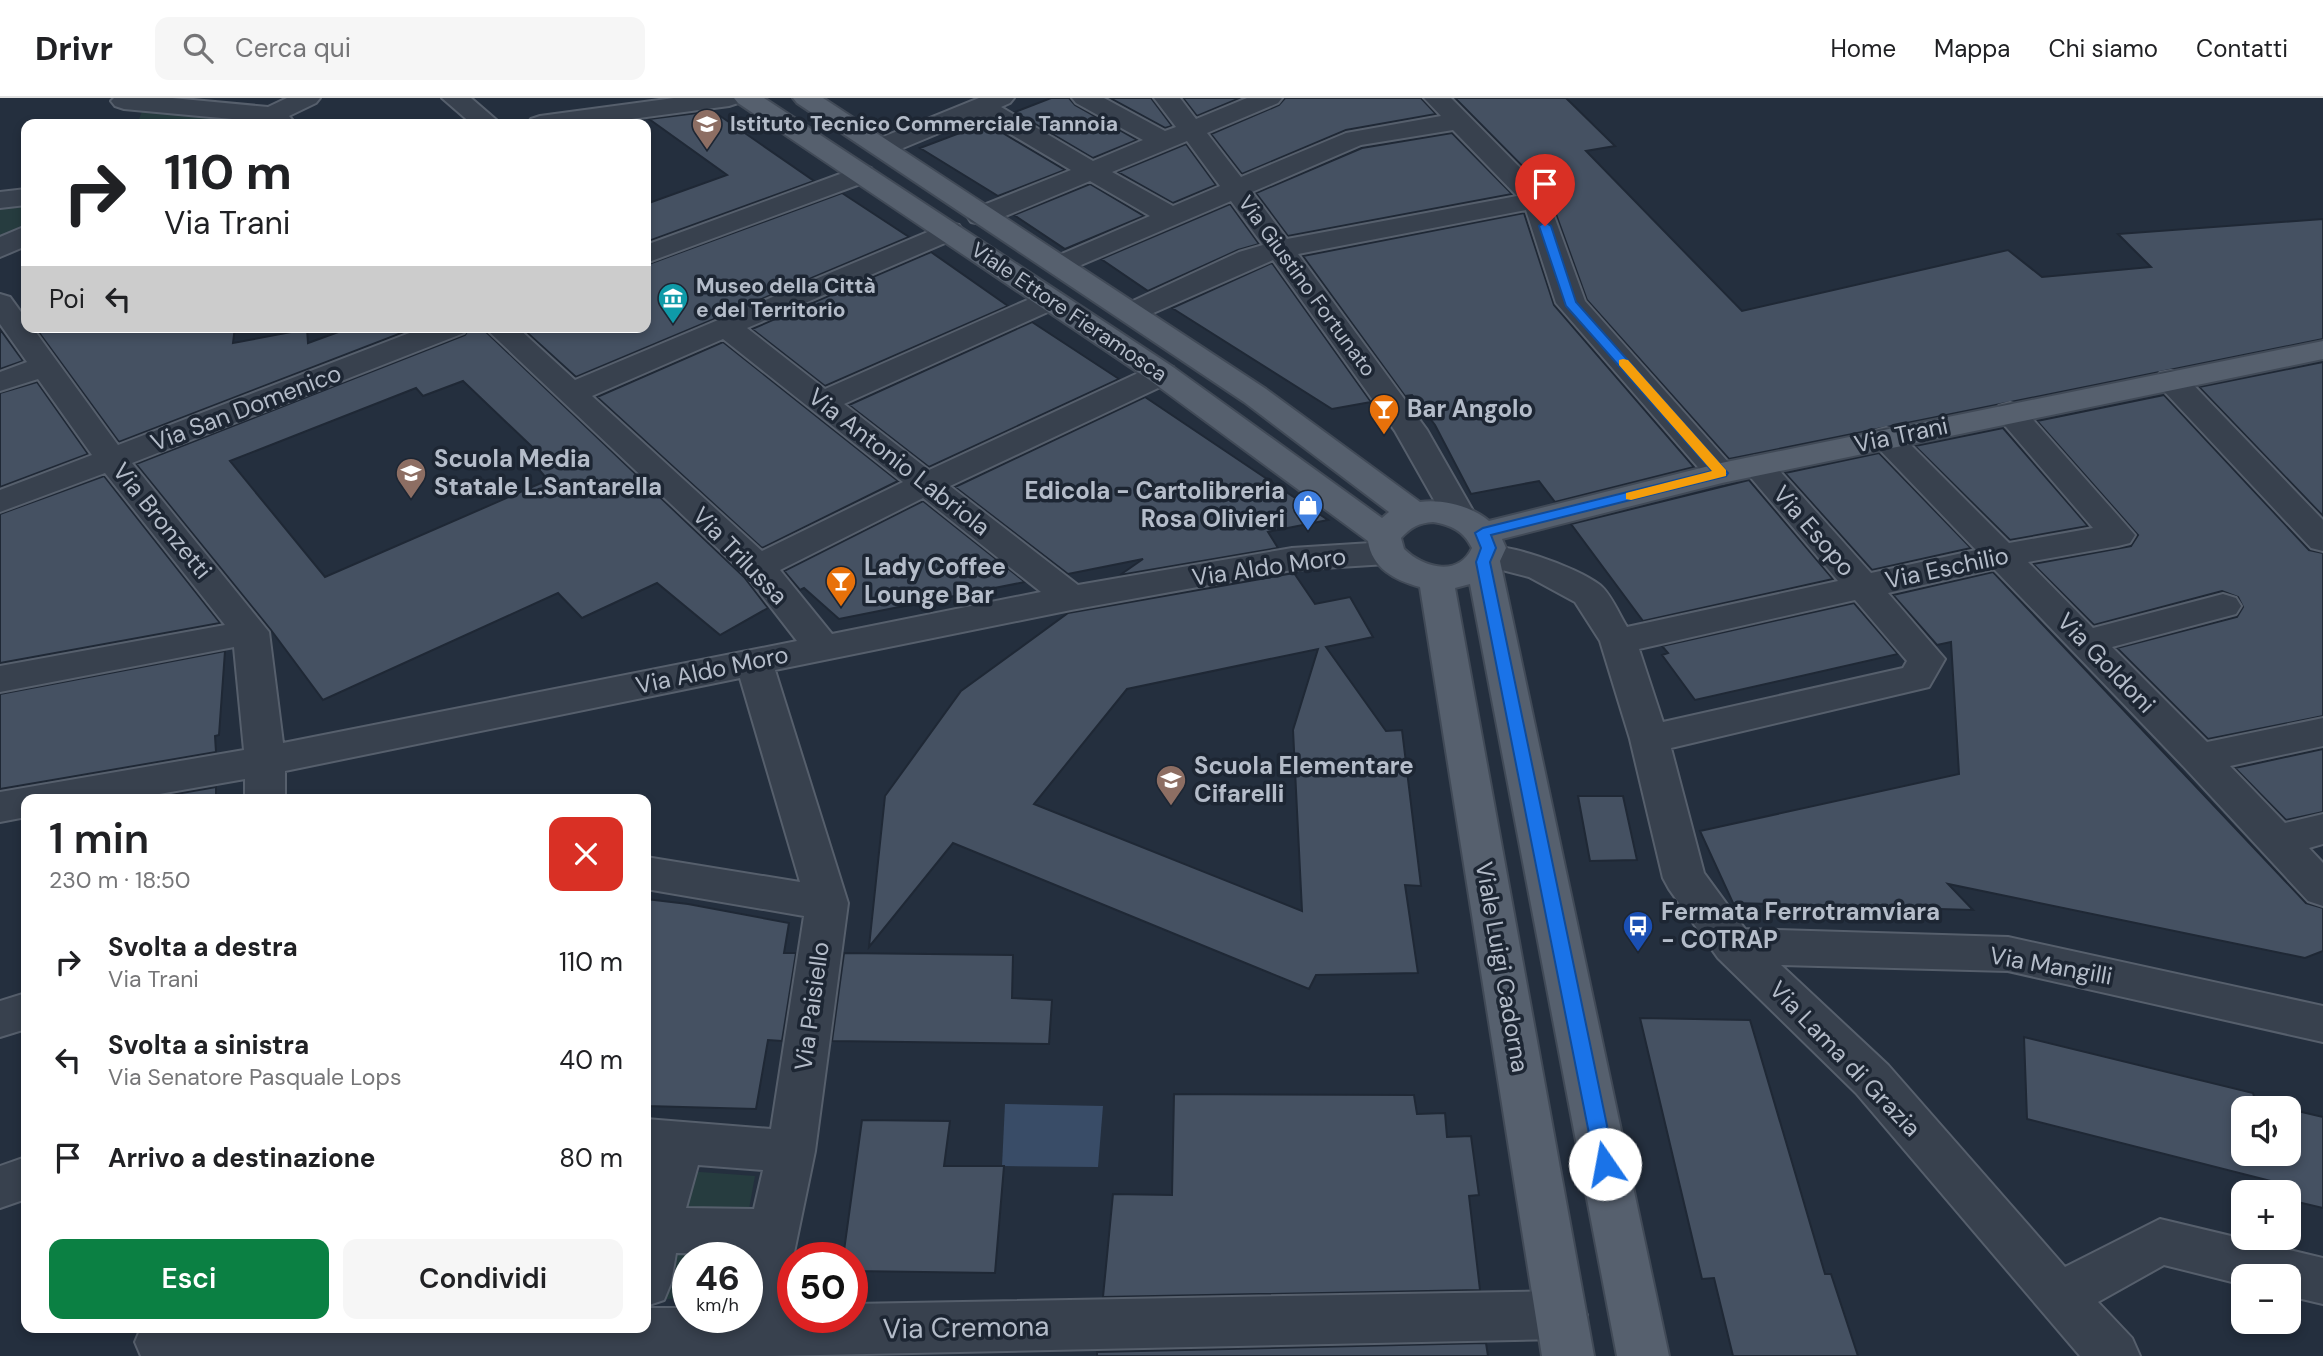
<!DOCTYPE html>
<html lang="it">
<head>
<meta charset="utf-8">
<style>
  body { margin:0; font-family:"DM Sans",sans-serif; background:#f6f6f6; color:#202124; height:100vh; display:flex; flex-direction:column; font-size:26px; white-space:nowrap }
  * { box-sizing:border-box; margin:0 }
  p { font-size:23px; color:#757577 }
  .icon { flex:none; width:38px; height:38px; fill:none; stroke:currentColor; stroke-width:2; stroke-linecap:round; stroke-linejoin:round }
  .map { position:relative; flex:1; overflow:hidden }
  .details { position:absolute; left:21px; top:696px; width:630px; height:539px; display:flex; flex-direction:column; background:#fff; border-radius:14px; box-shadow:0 4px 10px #0003 }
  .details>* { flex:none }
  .top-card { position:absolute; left:21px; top:21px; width:630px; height:214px; border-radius:14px; box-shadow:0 4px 10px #0003; background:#fff; color:#202124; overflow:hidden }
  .buttons { position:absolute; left:2231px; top:998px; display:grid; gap:14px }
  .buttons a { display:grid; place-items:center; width:70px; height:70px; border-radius:14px; background:#fff; box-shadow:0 4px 10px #0003; font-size:35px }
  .speed { position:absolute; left:672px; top:1144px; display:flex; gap:14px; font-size:35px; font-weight:700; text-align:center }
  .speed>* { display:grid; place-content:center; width:91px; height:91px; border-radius:50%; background:#fff; box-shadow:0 4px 10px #0003; line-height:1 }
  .speed small { font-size:18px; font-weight:400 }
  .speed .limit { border:10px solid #d22; background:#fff; color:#111 }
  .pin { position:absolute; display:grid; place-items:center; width:60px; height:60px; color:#fff; margin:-72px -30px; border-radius:50% 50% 50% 0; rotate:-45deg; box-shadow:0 0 7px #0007 }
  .pin .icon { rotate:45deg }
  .me { position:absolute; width:77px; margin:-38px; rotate:348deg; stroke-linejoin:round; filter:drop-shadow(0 0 5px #0008) }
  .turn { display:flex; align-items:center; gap:24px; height:147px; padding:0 28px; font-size:32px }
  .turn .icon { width:91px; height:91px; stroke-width:2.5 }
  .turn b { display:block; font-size:49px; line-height:60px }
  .then { display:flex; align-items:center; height:66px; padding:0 28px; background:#0003; gap:14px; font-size:26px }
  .round { display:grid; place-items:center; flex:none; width:74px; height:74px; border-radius:14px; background:#f6f6f6 }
  .overview { display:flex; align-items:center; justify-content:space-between; height:119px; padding:0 28px }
  h1 { font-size:42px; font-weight:600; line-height:52px }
  .primary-button { display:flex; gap:14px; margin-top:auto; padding:14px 28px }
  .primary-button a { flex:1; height:80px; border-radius:14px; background:#0b8043; color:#fff; font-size:28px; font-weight:600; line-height:80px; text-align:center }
  .primary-button a+a { background:#f6f6f6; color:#202124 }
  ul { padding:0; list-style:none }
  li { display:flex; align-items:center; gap:21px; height:98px; padding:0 28px }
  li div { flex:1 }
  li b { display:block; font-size:26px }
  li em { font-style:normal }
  header { display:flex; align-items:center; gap:42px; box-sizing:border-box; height:98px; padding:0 35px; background:#fff; border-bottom:2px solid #e0e0e0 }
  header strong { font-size:33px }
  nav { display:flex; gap:38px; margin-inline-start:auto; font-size:24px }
  .search { width:490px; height:63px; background:#f6f6f6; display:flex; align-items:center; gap:18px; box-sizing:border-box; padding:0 24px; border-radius:14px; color:#757577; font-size:26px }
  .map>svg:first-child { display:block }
  .green { fill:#263c3f }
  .water { fill:#394c67 }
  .building { fill:#455162; stroke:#1f2835; stroke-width:2; fill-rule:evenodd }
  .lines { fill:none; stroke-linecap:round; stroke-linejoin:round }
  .minor-casing { stroke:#565f6c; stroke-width:4 }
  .major-casing { stroke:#414a57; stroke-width:4 }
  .minor { fill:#38414e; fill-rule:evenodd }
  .major { fill:#56606e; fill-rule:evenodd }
  .route { fill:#1a73e8; stroke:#114b97; stroke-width:2 }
  .slow { fill:#f59e0b }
  .labels { text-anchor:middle; stroke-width:7; stroke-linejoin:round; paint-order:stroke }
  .far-poi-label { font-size:21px; font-weight:bold; fill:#b4bcc9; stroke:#1d2633; text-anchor:start }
  .far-street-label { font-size:21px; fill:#b4bcc9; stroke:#1d2633 }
  .street-label { font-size:24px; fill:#b4bcc9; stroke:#1d2633 }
  .poi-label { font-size:24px; font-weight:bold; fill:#b4bcc9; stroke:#1d2633; text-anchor:start }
  .near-street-label { font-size:28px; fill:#b4bcc9; stroke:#1d2633 }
</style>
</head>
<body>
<header>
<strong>Drivr</strong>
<div class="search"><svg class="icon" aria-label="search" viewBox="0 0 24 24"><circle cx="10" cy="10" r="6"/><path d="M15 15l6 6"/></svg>Cerca qui</div>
<nav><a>Home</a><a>Mappa</a><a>Chi siamo</a><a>Contatti</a></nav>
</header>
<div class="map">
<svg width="2323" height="1258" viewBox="0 0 2323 1258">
  <rect width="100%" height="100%" fill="#242f3e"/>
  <path class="green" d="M143,11L256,25L258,26H137Z
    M26,102V125L0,140V106Z
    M646,1070L755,1078L740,1160H688V1200L646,1202Z"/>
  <path class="water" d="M1005,1006L1103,1008L1098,1069L1002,1068Z"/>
  <path class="building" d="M1051,0H1069L1075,7L1137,42L1093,60L1015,14Z
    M1110,0H1151L1172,28L1165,30Z
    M1183,0H1240L1197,18Z
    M1285,0H1421L1436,16L1346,32L1242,76L1211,36L1279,7Z
    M1455,0H1566L1615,48L1586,53L1742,213L2008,152L2042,179L2151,169L2118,136L2323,121V241L1729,361L1587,202L1548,94Z
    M713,13L814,83L646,144V106L727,77L649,21Z
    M986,25L1065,72L998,98L920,50Z
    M1452,35L1512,96L1288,138L1256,95L1362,50Z
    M1186,46L1216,87L1173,105L1118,74Z
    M1090,86L1144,118L1065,151L1014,117Z
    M842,95L909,139L576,279L521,229H646V167Z
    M1230,106L1259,146L1238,152L1148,193L1101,161Z
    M1524,115L1554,207L1694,369L1555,404L1539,383L1471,396L1435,327L1412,297L1405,298L1303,158Z
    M931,154L1008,208L825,288L752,231Z
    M1272,165L1371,304L1332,311L1172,210Z
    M1032,224L1119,281L929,369L849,307Z
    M35,229H235L233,245L307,231L308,245L352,229H417L119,344Z
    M470,229H481L744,479L768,510L720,537L657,485L582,520L558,495L323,602L271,532L136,366L465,237ZM463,283L547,363L536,368L548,382L325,479L230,363L416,290L423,298Z
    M0,231L23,263L0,271Z
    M723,244L898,383L762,450L597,299Z
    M2323,264V418L2199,289Z
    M37,284L88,356L0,389V295Z
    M2164,297L2309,452L2323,455V618L2208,641L2117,550L2237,519L2243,509L2238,499L2222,493L2094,527L2033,466L2131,448L2138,437L2037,323Z
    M1145,299L1328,422L1268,434L1278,450L1120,477L1143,461L1068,476L955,389Z
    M2003,330L2088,428L2010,442L1915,348Z
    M1879,355L1971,450L1872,472L1785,375Z
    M104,378L220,525L0,565V416Z
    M1749,382L1833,481L1643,523L1571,426Z
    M923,403L1025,484L839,521L804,490L800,492L784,473Z
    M1993,474L2306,805L2323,810V853L2305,860L1948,786L1973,812L1733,805L1700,733L1959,676L1951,544L1937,547L1893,497Z
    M1294,475L1315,506L1350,499L1373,539L1326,549L1386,633L1402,632L1421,788L1405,787L1418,875L1316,877L1309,891L953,745L869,849L885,698L961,593L1068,515ZM1318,551L1293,632L1302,813L1034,706L1127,591Z
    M1854,505L1898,556L1695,602L1662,557L1668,555L1662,548Z
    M225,553L219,637L215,638L216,654L0,691V596Z
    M2323,651V714L2286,722L2235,670Z
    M216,689V702H142Z
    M1578,698H1623L1637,762L1590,763Z
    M646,801L688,806L789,825L784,855H796L782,943L768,942L756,1011L646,1008Z
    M844,855L1013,857L1012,900L1052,902L1049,946L832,943Z
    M1640,920L1750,922L1825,1176H1831L1858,1258H1733L1714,1180L1702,1181Z
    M2024,939L2253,995L2255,1002L2285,1010H2244V1055H2289V1011L2323,1019V1110L2289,1102V1094H2273L2271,1083L2027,1021Z
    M1174,996L1414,997L1417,1016L1445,1015L1447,1039L1471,1038L1479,1097L1469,1098L1480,1192L1103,1199L1113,1096L1172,1097Z
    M862,1022L950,1023L944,1068H1004L995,1175L852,1173V1160H843Z
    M1486,1245L1488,1258H1097V1254Z"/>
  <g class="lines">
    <g class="minor-casing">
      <path id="minor" d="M114,0H172L268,9L287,0H320L316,5L289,18L296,26H240L243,22L124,11L115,8L111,3Z
        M442,0H471L501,26H472Z
        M674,0H742L738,5L729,8L594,26H527L531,21L540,18Z
        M979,0H1014L1010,5L1001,9L1093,63L1143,42L1076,5L1072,0H1104L1165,33L1176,29L1154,0H1180L1196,21L1247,0H1282L1278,5L1207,35L1241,79L1346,35L1441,18L1424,0H1451L1546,96L1585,203L1738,375L1733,382L1721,385L1709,382L1556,205L1526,112L1298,156L1427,332L1476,418L1471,425L1459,429L1447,425L1395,333L1273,162L1142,220L1132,223L1122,220L1117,214L1122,208L1239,154L1263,147L1231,103L1060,176L1050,173L1046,167L1050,161L1150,118L1090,83L991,124L981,126L971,124L967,118L971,112L1071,72L980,18L891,55L882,57L873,55L869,49L873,43ZM1453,32L1517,98L1287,141L1252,94L1361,47ZM1187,43L1220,88L1173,108L1112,74Z
        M862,68L871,70L875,76L871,82L646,165V147Z
        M26,91V107L0,110V94Z
        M949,125L959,127L963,133L959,139L747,230L825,291L1041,196L1051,193L1061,196L1066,202L1061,208L844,306L929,372L1151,269L1162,267L1173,269L1177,276L1173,283L950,388L1078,487L1292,450L1387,444L1399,447L1404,455L1399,463L1387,466L1292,472L1071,512L775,572L848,805L815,1053L783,1208H793V1220H852V1206L1561,1193L1579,1200L1587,1217L1579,1234L1561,1241L773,1258H141L135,1244L141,1230H646V1210H688V1220H747V1160H743L744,1156L676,1155L671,1185L664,1202L646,1208V1081L651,1063H646V1021L771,1031L804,818L646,791V759L800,784L740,580L285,673V702H245V681L125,702H26V719L0,724V694L244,652L234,549L0,594V568L225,527L105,375L0,414V392L92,357L38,281L0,293V274L27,264L0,226V196L10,199L26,221V229H32L118,347L425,229H468L464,235L132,365L269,534L283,645L797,543L746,477L484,229H517L575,282ZM723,241L903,384L762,453L592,298ZM923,400L1041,494L832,536L780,472ZM698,1067L763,1072L754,1111L686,1110Z
        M26,128V148L0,159V139Z
        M2171,273L2182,275L2323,422V453L2311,450L2160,289L2155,282L2160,275Z
        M2010,305L2021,308L2135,437L2130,445L2118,448L2028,464L2093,530L2223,496L2236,500L2241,508L2236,516L2112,549L2207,644L2323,620V648L2230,668L2285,725L2323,716V746L2309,750L2323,765V808L2308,803L2185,670L1994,471L1888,495L1945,561L1929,589L1671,650L1704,775L1745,831L2008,839L2323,908V944L2008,873L1781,867L1888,967L2065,1169L2160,1121L2323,1160V1206L2289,1198V1178H2244V1187L2164,1167L2098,1204L2132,1240L2140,1258H2080L1856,995L1718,860L1669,791L1663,780L1630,641L1600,543L1575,504L1529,479L1475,465L1470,457L1475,449C1502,442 1577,469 1600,487C1611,496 1619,516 1627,529L1838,483L1741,368L1745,361L1757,358L1769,361L1871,475L1976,452L1875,347L1870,340L1875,333L1886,330L1897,333L2009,445L2093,430L1994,315L1999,308ZM1855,502L1907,563L1903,570L1663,624L1639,551Z
        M26,895V931L0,939V903Z
        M26,1059V1101L0,1110V1068Z"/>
    </g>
    <g class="major-casing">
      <path id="major" d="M734,0H764L1173,269L1382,420L1389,414L1244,304L797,5L793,0H823L1266,291L1420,404C1442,401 1472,408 1489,423L1721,365L2323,243V261L1722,385L1502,441L1506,450L1500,463L1669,1258H1617L1470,486L1455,490L1594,1258H1542L1420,489C1394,482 1372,470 1368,443L1151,283L738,5ZM1433,424C1451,427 1464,433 1472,450C1458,480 1422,469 1404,451L1401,440C1411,429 1419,425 1433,424Z"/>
    </g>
    <use href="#minor" class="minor"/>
    <use href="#major" class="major"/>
  </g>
  <path class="route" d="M1545,124L1551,128L1576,204L1728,375L1726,378L1491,437L1496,450L1490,464L1615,1066L1612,1072L1605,1075L1598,1072L1595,1066L1476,464L1481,450L1475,435L1483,430L1712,373L1566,208L1539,128Z"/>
  <path class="slow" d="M1623,261L1628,262L1726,372V378L1631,402L1626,401V395L1712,373L1619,267V262Z"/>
  <defs>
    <g id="school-pin" transform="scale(1.575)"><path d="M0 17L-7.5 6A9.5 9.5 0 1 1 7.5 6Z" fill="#8d6e63" stroke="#1d2633"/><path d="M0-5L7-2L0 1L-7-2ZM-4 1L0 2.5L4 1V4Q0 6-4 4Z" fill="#fff"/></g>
    <g id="museum-pin" transform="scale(1.575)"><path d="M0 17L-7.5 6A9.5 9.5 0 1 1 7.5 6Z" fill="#0f9aa8" stroke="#1d2633"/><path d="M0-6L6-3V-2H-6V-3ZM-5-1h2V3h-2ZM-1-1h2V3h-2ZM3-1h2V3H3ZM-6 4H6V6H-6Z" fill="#fff"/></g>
    <g id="bar-pin" transform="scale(1.575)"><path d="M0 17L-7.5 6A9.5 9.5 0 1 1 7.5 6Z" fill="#e8710a" stroke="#1d2633"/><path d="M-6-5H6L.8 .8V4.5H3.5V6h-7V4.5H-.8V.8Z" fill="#fff"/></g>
    <g id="shop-pin" transform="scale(1.575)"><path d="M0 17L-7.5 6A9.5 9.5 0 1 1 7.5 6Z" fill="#3f7fe0" stroke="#1d2633"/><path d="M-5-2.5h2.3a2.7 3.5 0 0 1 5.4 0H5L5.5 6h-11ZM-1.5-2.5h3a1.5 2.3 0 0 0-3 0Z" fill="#fff"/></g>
    <g id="bus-pin" transform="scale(1.575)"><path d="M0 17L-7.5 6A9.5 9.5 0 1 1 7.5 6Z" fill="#1a4fb4" stroke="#1d2633"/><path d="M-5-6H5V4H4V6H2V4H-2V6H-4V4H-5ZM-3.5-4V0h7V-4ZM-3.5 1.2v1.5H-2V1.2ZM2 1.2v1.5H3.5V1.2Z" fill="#fff"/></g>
  </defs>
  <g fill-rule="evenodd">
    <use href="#school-pin" x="707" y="26"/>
    <use href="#museum-pin" x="673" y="200"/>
    <use href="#bar-pin" x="1384" y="311"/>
    <use href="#school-pin" x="411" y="375"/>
    <use href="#shop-pin" x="1308" y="407"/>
    <use href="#bar-pin" x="841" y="483"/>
    <use href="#school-pin" x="1171" y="682"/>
    <use href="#bus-pin" x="1638" y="828"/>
  </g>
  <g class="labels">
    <g class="far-poi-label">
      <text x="730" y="33">Istituto Tecnico Commerciale Tannoia</text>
      <text x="696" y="195">Museo della Città<tspan x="696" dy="24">e del Territorio</tspan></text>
    </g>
    <g class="far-street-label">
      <text transform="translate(1307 188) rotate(54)" y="7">Via Giustino Fortunato</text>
      <text transform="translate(1069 214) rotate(34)" y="7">Viale Ettore Fieramosca</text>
    </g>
    <g class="street-label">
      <text transform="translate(246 310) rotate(-21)" y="8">Via San Domenico</text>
      <text transform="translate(1901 337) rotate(-12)" y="8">Via Trani</text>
      <text transform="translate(899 364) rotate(38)" y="8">Via Antonio Labriola</text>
      <text transform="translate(162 423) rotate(51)" y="8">Via Bronzetti</text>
      <text transform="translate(1814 433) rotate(49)" y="8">Via Esopo</text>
      <text transform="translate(740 458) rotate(46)" y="8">Via Trilussa</text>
      <text transform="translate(1269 469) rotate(-8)" y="8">Via Aldo Moro</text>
      <text transform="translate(1947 470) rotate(-12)" y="8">Via Eschilio</text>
      <text transform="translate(2106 565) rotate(46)" y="8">Via Goldoni</text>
      <text transform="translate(712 572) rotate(-12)" y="8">Via Aldo Moro</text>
      <text transform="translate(2051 868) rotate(10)" y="8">Via Mangilli</text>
      <text transform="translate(1502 869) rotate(80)" y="8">Viale Luigi Cadorna</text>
      <text transform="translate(812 908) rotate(-82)" y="8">Via Paisiello</text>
      <text transform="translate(1845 961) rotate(46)" y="8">Via Lama di Grazia</text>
    </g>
    <g class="poi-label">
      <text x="1407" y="319">Bar Angolo</text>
      <text x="434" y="369">Scuola Media<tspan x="434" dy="28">Statale L.Santarella</tspan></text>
      <text x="1285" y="401" text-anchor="end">Edicola - Cartolibreria<tspan x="1285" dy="28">Rosa Olivieri</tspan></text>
      <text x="864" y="477">Lady Coffee<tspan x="864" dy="28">Lounge Bar</tspan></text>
      <text x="1194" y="676">Scuola Elementare<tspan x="1194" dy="28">Cifarelli</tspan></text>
      <text x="1661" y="822">Fermata Ferrotramviara<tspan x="1661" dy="28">- COTRAP</tspan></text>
    </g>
    <g class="near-street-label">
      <text transform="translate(966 1229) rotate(-1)" y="10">Via Cremona</text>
    </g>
  </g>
</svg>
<div class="buttons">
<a><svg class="icon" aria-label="sound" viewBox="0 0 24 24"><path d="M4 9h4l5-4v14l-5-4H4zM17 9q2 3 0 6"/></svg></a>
<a>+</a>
<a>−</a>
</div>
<div class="speed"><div>46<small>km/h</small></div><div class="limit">50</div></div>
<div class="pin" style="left:1545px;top:128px;background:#d93025"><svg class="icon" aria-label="arrive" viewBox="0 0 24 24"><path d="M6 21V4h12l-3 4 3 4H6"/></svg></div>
<svg class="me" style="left:1605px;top:1066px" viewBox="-20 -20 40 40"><circle r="19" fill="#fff"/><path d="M0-13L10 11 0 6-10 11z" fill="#1a73e8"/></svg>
<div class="top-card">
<div class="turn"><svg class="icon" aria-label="right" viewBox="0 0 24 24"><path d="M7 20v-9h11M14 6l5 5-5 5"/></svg><div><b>110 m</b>Via Trani</div></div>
<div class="then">Poi<svg class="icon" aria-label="left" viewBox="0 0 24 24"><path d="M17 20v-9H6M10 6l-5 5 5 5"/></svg></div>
</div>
<section class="details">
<div class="overview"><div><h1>1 min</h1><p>230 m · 18:50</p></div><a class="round" style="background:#d93025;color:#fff"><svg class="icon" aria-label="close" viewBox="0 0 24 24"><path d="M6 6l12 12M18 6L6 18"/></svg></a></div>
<ul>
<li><svg class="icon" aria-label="right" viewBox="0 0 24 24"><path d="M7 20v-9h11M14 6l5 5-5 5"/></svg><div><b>Svolta a destra</b><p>Via Trani</p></div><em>110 m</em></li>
<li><svg class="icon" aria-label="left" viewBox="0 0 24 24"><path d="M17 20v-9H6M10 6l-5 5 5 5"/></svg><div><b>Svolta a sinistra</b><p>Via Senatore Pasquale Lops</p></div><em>40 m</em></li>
<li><svg class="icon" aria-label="arrive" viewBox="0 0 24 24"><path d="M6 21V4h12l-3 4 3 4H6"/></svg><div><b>Arrivo a destinazione</b></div><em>80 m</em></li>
</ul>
<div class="primary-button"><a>Esci</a><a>Condividi</a></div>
</section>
</div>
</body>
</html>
